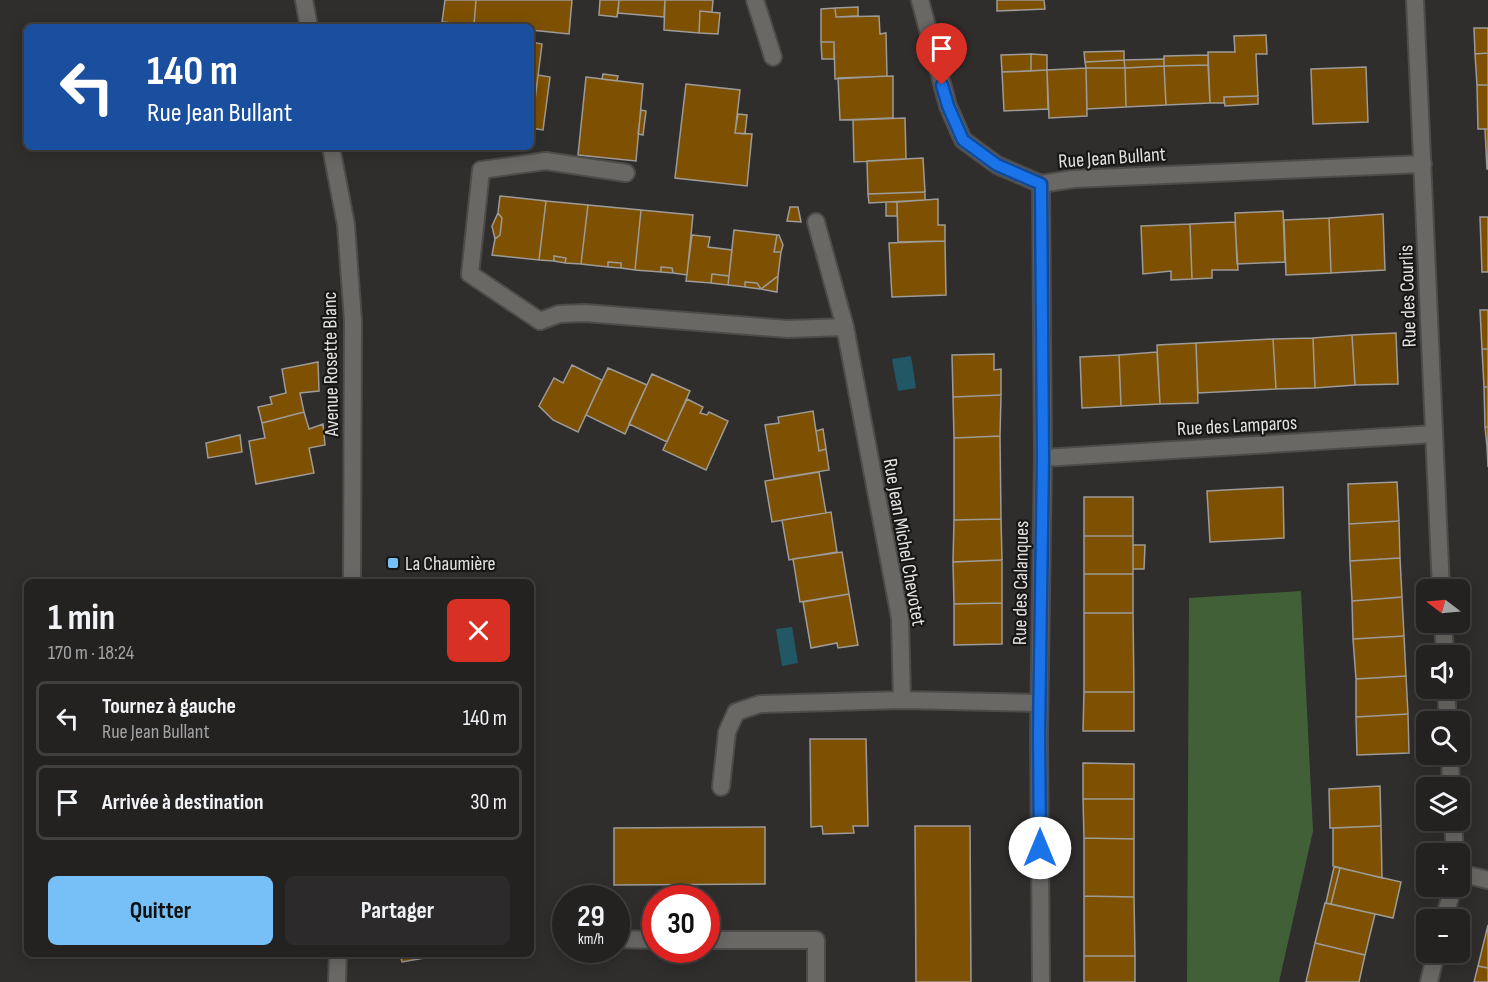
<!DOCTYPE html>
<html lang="fr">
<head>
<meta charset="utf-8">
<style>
  body { margin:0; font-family:"Sofia Sans Condensed",sans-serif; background:#2c2a2a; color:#f1f3f6; height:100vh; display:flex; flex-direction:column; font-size:22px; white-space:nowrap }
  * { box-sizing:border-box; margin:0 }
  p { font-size:20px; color:#a3a4a5 }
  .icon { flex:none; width:33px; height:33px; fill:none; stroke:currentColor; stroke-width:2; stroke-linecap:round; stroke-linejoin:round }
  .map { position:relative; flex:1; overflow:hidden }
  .panel { position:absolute; left:24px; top:579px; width:510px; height:378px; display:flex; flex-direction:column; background:#242221; border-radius:9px; box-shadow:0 3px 15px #0003,0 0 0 2px #413f3f }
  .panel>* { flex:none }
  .guide { position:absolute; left:24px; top:24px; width:510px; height:126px; border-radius:9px; box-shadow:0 3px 15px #0003,0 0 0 2px #413f3f; background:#1a4fa0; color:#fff; overflow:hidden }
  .needle { width:39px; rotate:286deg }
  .fabs { position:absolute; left:1416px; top:579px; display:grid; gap:12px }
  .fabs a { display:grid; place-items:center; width:54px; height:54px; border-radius:9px; background:#242221; box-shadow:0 3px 15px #0003,0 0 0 2px #413f3f; font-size:30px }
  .speed { position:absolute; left:552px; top:885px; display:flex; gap:12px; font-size:30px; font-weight:700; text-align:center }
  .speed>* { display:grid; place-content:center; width:78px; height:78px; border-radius:50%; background:#242221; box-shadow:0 3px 15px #0003,0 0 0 2px #413f3f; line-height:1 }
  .speed small { font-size:15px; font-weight:400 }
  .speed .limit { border:9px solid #d22; background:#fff; color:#111 }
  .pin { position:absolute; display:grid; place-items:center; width:51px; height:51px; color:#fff; margin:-62px -26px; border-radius:50% 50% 50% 0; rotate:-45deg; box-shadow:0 0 6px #0007 }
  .pin .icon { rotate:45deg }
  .me { position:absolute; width:66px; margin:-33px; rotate:0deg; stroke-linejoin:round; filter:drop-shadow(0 0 4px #0008) }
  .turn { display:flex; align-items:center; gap:21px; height:126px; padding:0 24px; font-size:27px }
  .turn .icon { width:78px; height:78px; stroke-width:2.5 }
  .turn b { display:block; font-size:42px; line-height:51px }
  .round { display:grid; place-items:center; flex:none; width:63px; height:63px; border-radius:9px; background:#2c2a2a }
  .head { display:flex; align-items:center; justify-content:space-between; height:102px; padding:0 24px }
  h1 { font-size:36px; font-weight:700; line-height:45px }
  .primary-button { display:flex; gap:12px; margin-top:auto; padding:12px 24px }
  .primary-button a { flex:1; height:69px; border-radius:9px; background:#76c0f7; color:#111; font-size:24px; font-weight:700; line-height:69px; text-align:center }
  .primary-button a+a { background:#2c2a2a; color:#f1f3f6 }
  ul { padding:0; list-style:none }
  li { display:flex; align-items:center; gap:18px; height:75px; margin:0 12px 9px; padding:0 12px; border:3px solid #413f3f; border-radius:9px }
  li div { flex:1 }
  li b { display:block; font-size:22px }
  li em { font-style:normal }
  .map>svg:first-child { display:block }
  .green { fill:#426037 }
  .water { fill:#225766 }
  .building { fill:#7e5001; stroke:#9d9b98; stroke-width:1.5 }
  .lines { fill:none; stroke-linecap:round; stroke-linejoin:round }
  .service-casing { stroke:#4d4c4a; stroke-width:20 }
  .minor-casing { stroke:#4d4c4a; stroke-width:20 }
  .secondary-casing { stroke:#4d4c4a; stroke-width:20 }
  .service { stroke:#6a6865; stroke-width:16 }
  .minor { stroke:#6a6865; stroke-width:16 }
  .secondary { stroke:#6a6865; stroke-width:16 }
  .route-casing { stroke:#114b97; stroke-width:15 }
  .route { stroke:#1a73e8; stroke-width:10 }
  .poi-dot { fill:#76c0f7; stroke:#171716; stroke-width:2 }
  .labels { text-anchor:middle; stroke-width:4.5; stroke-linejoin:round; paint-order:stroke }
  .street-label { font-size:20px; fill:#e4e3e2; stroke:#171716 }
  .poi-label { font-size:20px; fill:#e4e3e2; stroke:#171716; text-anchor:start }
</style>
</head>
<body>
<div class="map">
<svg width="1488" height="982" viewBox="0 0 1488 982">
  <rect width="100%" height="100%" fill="#302e2c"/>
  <path class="green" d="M1301,591L1313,831L1279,982H1187L1189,598Z"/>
  <path class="water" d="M911,356L916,388L898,391L892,359Z
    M792,627L798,663L782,666L776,629Z"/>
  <path class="building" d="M445,0H476L474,25L442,22Z
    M476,0H572L569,34L531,30V27L474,25Z
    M600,0H619L617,17L599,15Z
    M619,0H665L664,17L618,13Z
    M665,0H713L712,12L700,11L699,33L664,30Z
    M997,0H1044L1045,9L997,11Z
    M858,7V16L836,17L835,8Z
    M835,8L836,17L879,16L880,34L886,33L887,76L835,79L834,42H821V9Z
    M700,11L720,13L718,34L699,33Z
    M1474,28H1488V53L1475,54Z
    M1266,35L1267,54H1256L1258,96L1224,97V103H1210L1208,52H1235L1234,36Z
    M531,42L542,44L533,116L531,115Z
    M821,42H834V59H822Z
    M1124,51V60L1085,62L1084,52Z
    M1488,53V85H1477L1475,54Z
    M1031,54L1047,55V70L1031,71Z
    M1031,54V71L1002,72L1001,55Z
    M1208,55V65L1164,66V56Z
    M1164,59V66L1125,68L1124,60Z
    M1124,60L1125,68H1086L1085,62Z
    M1208,65L1210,103L1166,105L1164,66Z
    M1164,66L1166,105L1126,107L1125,68Z
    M1366,67L1368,122L1313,124L1311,69Z
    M1086,68L1087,116L1049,118L1047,70Z
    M1086,68H1125L1126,107L1087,109Z
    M1047,70L1048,109L1004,111L1002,72Z
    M603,74L618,76L617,81L602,79Z
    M538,75L550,77L543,130L531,128V115L533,116Z
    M893,76V118L840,120L838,78Z
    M586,77L643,84L636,161L578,155Z
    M686,84L740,90L735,133L752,134L747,186L675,178Z
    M1477,85H1488V129H1478Z
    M1258,96V104L1225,106L1224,97Z
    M641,110L646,111L643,135L638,134Z
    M738,114L747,115L745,134L735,133Z
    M905,118L906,159L854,162L853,120Z
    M1485,129H1488V169H1487Z
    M923,158L925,192L868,194L867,161Z
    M925,192V200L869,203L868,194Z
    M500,196L546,201L539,260L492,255L495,239L500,235L502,218L498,213Z
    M938,199V225H945V241L898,242L897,202Z
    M546,201L588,205L581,264L565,263L566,258L554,256V261L539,260Z
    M886,202H897V216H886Z
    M588,205L641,210L635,270L621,268V263L608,262V267L581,264Z
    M790,207H798L801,222L787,221Z
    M641,210L693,215L687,275L673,273L672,268L661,267V272L635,270Z
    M1283,211L1285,262L1237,264L1235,213Z
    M498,213L502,218L500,235L495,239L492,226Z
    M1383,214L1385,270L1331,273L1329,218Z
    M1480,217H1488V272H1482Z
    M1329,218L1331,273L1286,275L1284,220Z
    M1235,222L1238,270H1212V278L1192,279L1190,224Z
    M1190,224L1192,279L1171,280V271L1143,274L1141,226Z
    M734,230L777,235L774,252H781L778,276L761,289L757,283L745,282V287L728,285Z
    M692,235L710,237L708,247L732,250L729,276L712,274L711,283L686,281Z
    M777,235H779L783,245L781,252H774Z
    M945,241L946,295L892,297L889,243Z
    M554,256L566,258L565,263L554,261Z
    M608,262L621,263V268L608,267Z
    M661,267L672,268L673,273L661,272Z
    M712,274L729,276L728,285L711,283Z
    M778,276L777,292L761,289Z
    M745,282L757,283L761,289L745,287Z
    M1480,310H1488V349H1482Z
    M1396,333L1398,384L1355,385L1352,335Z
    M1352,335L1355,385L1315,388L1313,338Z
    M1313,338L1315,388L1276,389L1273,339Z
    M1273,339L1276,389L1198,393L1196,343Z
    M1196,343L1198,403L1160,404L1157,345Z
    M1482,349H1488V387H1484Z
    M1157,352L1160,404L1121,406L1119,355Z
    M994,354V370L1001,369V395L953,397L952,355Z
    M1119,355L1121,406L1082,408L1080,357Z
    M318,362L319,391L300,393L304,412L262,423L258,407L272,404L270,397L286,393L282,369Z
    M572,365L602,380L578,432L553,420L539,406L554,378L563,383Z
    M608,368L647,385L625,434L586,415Z
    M652,374L690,391L667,442L629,424Z
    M1484,387H1488V427H1485Z
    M1001,395L1000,436L954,438L953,397Z
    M687,399L703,407L700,413L707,415L709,412L728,421L706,470L663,450Z
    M813,411L819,451L826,449L829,470L774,479L765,425L779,423L778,417Z
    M304,412L309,429L323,424L325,445L309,448L314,473L256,484L249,441L265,438L262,423Z
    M1485,427H1488V467L1487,446Z
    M823,429L826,449L819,451L816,431Z
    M240,435L242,452L208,458L206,443Z
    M1000,436L1001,519L954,520V438Z
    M819,472L826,513L772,522L765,481Z
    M1397,482L1399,521L1349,524L1348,484Z
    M1283,487L1284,538L1210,542L1207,491Z
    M1084,497H1133V536H1084Z
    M831,512L837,552L789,560L782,520Z
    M1001,519L1002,560L953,562L954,520Z
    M1399,521L1400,558L1350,561L1349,524Z
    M1084,536H1133V574H1084Z
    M1133,545H1145L1144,569H1133Z
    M842,552L849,594L800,602L793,559Z
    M1400,558L1402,597L1352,601L1350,561Z
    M1002,560V603L954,604L953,562Z
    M1084,574H1133V613H1084Z
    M849,594L858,645L838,648L837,643L811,648L803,602Z
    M1402,597L1404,636L1353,639L1352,601Z
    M1002,603V644L954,645V604Z
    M1084,613H1133L1134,692H1084Z
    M1404,636L1406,676L1356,679L1353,639Z
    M1406,676L1408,714L1356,717V679Z
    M1084,692H1134V731H1083Z
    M1408,714L1409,753L1357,755L1356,717Z
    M810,739H866L868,826H853L854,833L823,834L822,826L811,827Z
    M1083,763L1134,764V799H1083Z
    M1380,786L1381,826L1330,828L1329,789Z
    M1083,799H1134V839L1084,838Z
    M915,826H970L971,982H916Z
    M1381,826L1382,878L1333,866V828Z
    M765,827V884L614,885V828Z
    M1084,838L1134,839V897L1084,896Z
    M1334,867L1340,868L1331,904L1326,903Z
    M1340,868L1401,882L1393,918L1331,904Z
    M1084,896L1134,897L1135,956H1084Z
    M1325,903L1375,914L1365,955L1315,943Z
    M1488,925V968L1478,966Z
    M1315,943L1365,955L1359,982H1306Z
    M400,954H424V958L402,962Z
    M1084,956H1135V982H1084Z
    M1478,966L1488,968V982H1474Z"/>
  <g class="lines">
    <g class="service-casing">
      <path id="service" d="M540,321L470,274L481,170L546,161L626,173
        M616,939L656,940
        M706,940H816V982"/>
    </g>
    <g class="minor-casing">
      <path id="minor" d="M755,0L773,57
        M920,0L948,106L963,140L997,165L1041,184L1073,179L1423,164
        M1415,0L1441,590
        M816,222L845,327L900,618L902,700
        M540,321L559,314L585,313L788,329L845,327
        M1043,458L1434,434
        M1443,622L1445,656
        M1446,688L1448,722
        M1450,754L1451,788
        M721,787L727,732L736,712L760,704L902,700L1039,703
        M1453,820L1455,854
        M1460,873L1488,880
        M1444,920L1453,886
        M1041,982L1039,735L1043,458L1041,184
        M1429,982L1436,952"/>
    </g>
    <g class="secondary-casing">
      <path id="secondary" d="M304,0L309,27
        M331,147L346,225L353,321L352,582
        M337,982L338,954"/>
    </g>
    <use href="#service" class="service"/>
    <use href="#minor" class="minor"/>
    <use href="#secondary" class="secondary"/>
  </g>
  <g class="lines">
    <g class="route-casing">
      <path id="route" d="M942,85L948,106L963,140L997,165L1041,184L1043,458L1039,735L1040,848"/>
    </g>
    <use href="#route" class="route"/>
  </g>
  <rect class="poi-dot" x="387" y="557" width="12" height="12" rx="3"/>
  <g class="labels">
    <g class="street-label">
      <text transform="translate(1112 157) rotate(-4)" y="7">Rue Jean Bullant</text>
      <text transform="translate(1407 296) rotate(-92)" y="7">Rue des Courlis</text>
      <text transform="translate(330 364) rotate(-91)" y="7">Avenue Rosette Blanc</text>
      <text transform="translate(1237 425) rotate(-3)" y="7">Rue des Lamparos</text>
      <text transform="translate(905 542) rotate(80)" y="7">Rue Jean Michel Chevotet</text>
      <text transform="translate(1020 583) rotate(-89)" y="7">Rue des Calanques</text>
    </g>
    <g class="poi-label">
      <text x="405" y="570">La Chaumière</text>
    </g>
  </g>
</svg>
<div class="fabs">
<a><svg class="needle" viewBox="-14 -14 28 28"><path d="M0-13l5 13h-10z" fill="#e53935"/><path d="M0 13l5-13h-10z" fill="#a3a4a5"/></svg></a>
<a><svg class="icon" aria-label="sound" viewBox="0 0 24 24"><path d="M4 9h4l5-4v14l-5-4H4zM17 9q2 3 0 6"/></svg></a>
<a><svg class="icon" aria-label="search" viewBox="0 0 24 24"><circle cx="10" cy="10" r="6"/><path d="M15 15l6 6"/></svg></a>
<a><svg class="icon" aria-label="layers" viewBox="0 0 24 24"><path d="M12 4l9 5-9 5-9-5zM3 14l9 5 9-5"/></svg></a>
<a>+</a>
<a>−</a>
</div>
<div class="speed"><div>29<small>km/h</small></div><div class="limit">30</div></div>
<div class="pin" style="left:942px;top:85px;background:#d93025"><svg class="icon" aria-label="arrive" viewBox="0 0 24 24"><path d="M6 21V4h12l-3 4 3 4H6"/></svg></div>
<svg class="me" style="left:1040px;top:848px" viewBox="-20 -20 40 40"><circle r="19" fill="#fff"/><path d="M0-13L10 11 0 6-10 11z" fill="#1a73e8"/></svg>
<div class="guide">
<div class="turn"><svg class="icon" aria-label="left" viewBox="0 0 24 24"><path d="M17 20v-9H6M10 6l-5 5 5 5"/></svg><div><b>140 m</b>Rue Jean Bullant</div></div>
</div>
<section class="panel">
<div class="head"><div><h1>1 min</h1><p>170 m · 18:24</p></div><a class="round" style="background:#d93025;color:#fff"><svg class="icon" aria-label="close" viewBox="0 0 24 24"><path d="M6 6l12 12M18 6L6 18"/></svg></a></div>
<ul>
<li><svg class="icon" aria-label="left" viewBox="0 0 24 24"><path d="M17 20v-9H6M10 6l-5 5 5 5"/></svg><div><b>Tournez à gauche</b><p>Rue Jean Bullant</p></div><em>140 m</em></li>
<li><svg class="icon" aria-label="arrive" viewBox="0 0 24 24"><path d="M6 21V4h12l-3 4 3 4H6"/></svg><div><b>Arrivée à destination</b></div><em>30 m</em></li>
</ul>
<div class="primary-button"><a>Quitter</a><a>Partager</a></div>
</section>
</div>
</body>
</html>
